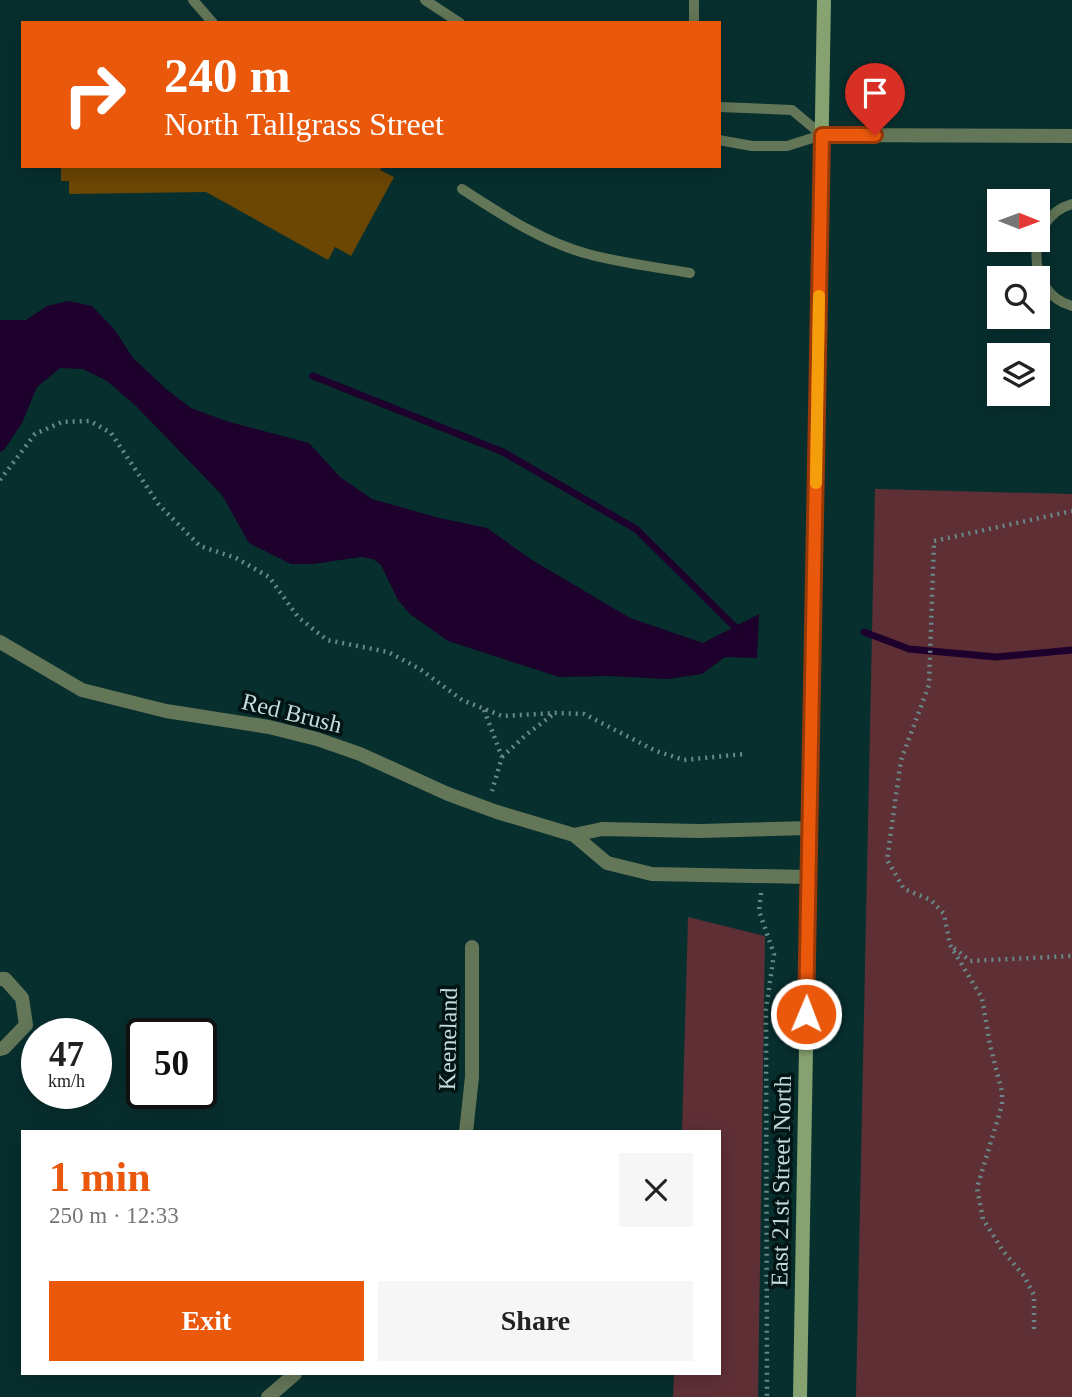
<!DOCTYPE html>
<html lang="en">
<head>
<meta charset="utf-8">
<style>
  body { margin:0; font-family:"Times New Roman",serif; background:#f6f6f6; color:#222; height:100vh; display:flex; flex-direction:column; font-size:26px; white-space:nowrap }
  * { box-sizing:border-box; margin:0 }
  p { font-size:23px; color:#767676 }
  .icon { flex:none; width:38px; height:38px; fill:none; stroke:currentColor; stroke-width:2; stroke-linecap:round; stroke-linejoin:round }
  .map { position:relative; flex:1; overflow:hidden }
  .drawer { position:absolute; left:21px; top:1130px; width:700px; height:245px; display:flex; flex-direction:column; background:#fff; border-radius:0px; box-shadow:0 4px 18px #0003 }
  .drawer>* { flex:none }
  .banner { position:absolute; left:21px; top:21px; width:700px; height:147px; border-radius:0px; box-shadow:0 4px 18px #0003; background:#ea580c; color:#fff; overflow:hidden }
  .needle { width:46px; rotate:91deg }
  .tools { position:absolute; left:987px; top:189px; display:grid; gap:14px }
  .tools a { display:grid; place-items:center; width:63px; height:63px; border-radius:0px; background:#fff; box-shadow:0 4px 18px #0003; font-size:35px }
  .speed { position:absolute; left:21px; top:1018px; display:flex; gap:14px; font-size:35px; font-weight:700; text-align:center }
  .speed>* { display:grid; place-content:center; width:91px; height:91px; border-radius:50%; background:#fff; box-shadow:0 4px 18px #0003; line-height:1 }
  .speed small { font-size:18px; font-weight:400 }
  .speed .limit { border:4px solid #111; border-radius:10px; background:#fff; color:#111 }
  .pin { position:absolute; display:grid; place-items:center; width:60px; height:60px; color:#fff; margin:-72px -30px; border-radius:50% 50% 50% 0; rotate:-45deg; box-shadow:0 0 7px #0007 }
  .pin .icon { rotate:45deg }
  .me { position:absolute; width:77px; margin:-38px; rotate:1deg; stroke-linejoin:round; filter:drop-shadow(0 0 5px #0008) }
  .turn { display:flex; align-items:center; gap:24px; height:147px; padding:0 28px; font-size:32px }
  .turn .icon { width:91px; height:91px; stroke-width:2.5 }
  .turn b { display:block; font-size:49px; line-height:60px }
  .round { display:grid; place-items:center; flex:none; width:74px; height:74px; border-radius:0px; background:#f6f6f6 }
  .overview { display:flex; align-items:center; justify-content:space-between; height:119px; padding:0 28px }
  h1 { font-size:42px; font-weight:700; line-height:52px; color:#ea580c }
  .primary-button { display:flex; gap:14px; margin-top:auto; padding:14px 28px }
  .primary-button a { flex:1; height:80px; border-radius:0px; background:#ea580c; color:#fff; font-size:28px; font-weight:700; line-height:80px; text-align:center }
  .primary-button a+a { background:#f6f6f6; color:#222 }
  .map>svg:first-child { display:block }
  .green { fill:#5f2f36 }
  .water { fill:#1d002b }
  .lines { fill:none; stroke-linecap:round; stroke-linejoin:round }
  .stream { stroke:#1d002b; stroke-width:7 }
  .building { fill:#6c4603 }
  .path { stroke:#688988; stroke-width:4.5; stroke-dasharray:2 5; stroke-linecap:butt }
  .lane { stroke:#647658; stroke-width:10 }
  .street { stroke:#647658; stroke-width:14 }
  .secondary { stroke:#86a271; stroke-width:14 }
  .route-casing { stroke:#983908; stroke-width:18 }
  .route { stroke:#ea580c; stroke-width:12 }
  .slow { stroke:#f59e0b; stroke-width:12 }
  .labels { text-anchor:middle; stroke-width:7; stroke-linejoin:round; paint-order:stroke }
  .street-label { font-size:24px; fill:#c4dddc; stroke:#021514 }
</style>
</head>
<body>
<div class="map">
<svg width="1072" height="1397" viewBox="0 0 1072 1397">
  <rect width="100%" height="100%" fill="#072f2e"/>
  <path class="green" d="M875,489L1072,494V1397H856Z
    M688,917L765,936L758,1397H673L674,1374H719V1132H682Z"/>
  <path class="water" d="M69,301L92,306L114,329L133,358L166,389L191,408L229,422L309,443L340,477L372,499L439,518L487,528L532,560L630,618L703,643L759,614L757,658L725,657L702,674L668,679L608,676L559,677L448,641L410,614L398,600L381,565L373,559L361,557L313,564H291L249,543L222,495L137,407L107,381L83,369L60,368L37,387L22,423L4,450L0,452V320H26L47,306Z"/>
  <g class="lines">
    <path class="stream" d="M313,376L503,452L636,529L739,631
      M864,632L909,649L996,657L1072,650"/>
  </g>
  <path class="building" d="M61,166H382L380,170L394,177L351,256L335,247L328,260L206,192L69,194V181H61Z"/>
  <g class="lines">
    <path class="path" d="M0,480L35,434L62,422L90,421L111,433L159,505L200,546L236,558L269,577L298,617L327,640L388,652L420,669L462,700L502,716L556,713L584,714L656,751L684,760L744,754
      M484,710L502,757L492,791
      M502,757L527,734L555,713
      M761,893L759,911L774,954L766,1009L767,1397
      M954,948L970,961L1072,956
      M1034,1329V1295L1024,1276L1003,1251L983,1219L977,1188L1002,1105V1092L990,1045L982,998L950,945L944,914L931,900L904,889L887,860L901,760L929,685L934,541L1072,511"/>
    <path class="lane" d="M193,0L213,23
      M425,0L460,23
      M694,23V0
      M719,107L792,110L822,135L787,146H752L719,140
      M462,189C501,214 542,242 588,254C620,263 656,267 690,273
      M1072,204C1025,217 1024,293 1072,306"/>
    <path class="street" d="M822,135L1072,136
      M0,642L82,690L166,711L269,727L317,739L360,754L448,794L497,812L574,835L607,863L652,874L808,877
      M574,835L602,829L700,831L809,828
      M0,979H5L22,998L26,1025L4,1048L0,1049
      M466,1132L472,1077V947
      M268,1397L295,1374"/>
    <path class="secondary" d="M800,1397L824,0"/>
  </g>
  <g class="lines">
    <g class="route-casing">
      <path id="route" d="M806,1014L822,135H875"/>
    </g>
    <use href="#route" class="route"/>
    <path class="slow" d="M816,483L819,296"/>
  </g>
  <g class="labels">
    <g class="street-label">
      <text transform="translate(292 713) rotate(14)" y="8">Red Brush</text>
      <text transform="translate(448 1039) rotate(-89)" y="8">Keeneland</text>
      <text transform="translate(781 1181) rotate(-89)" y="8">East 21st Street North</text>
    </g>
  </g>
</svg>
<div class="tools">
<a><svg class="needle" viewBox="-14 -14 28 28"><path d="M0-13l5 13h-10z" fill="#e53935"/><path d="M0 13l5-13h-10z" fill="#767676"/></svg></a>
<a><svg class="icon" aria-label="search" viewBox="0 0 24 24"><circle cx="10" cy="10" r="6"/><path d="M15 15l6 6"/></svg></a>
<a><svg class="icon" aria-label="layers" viewBox="0 0 24 24"><path d="M12 4l9 5-9 5-9-5zM3 14l9 5 9-5"/></svg></a>
</div>
<div class="speed"><div>47<small>km/h</small></div><div class="limit">50</div></div>
<div class="pin" style="left:875px;top:135px;background:#d93025"><svg class="icon" aria-label="arrive" viewBox="0 0 24 24"><path d="M6 21V4h12l-3 4 3 4H6"/></svg></div>
<svg class="me" style="left:806px;top:1014px" viewBox="-20 -20 40 40"><circle r="17" fill="#ea580c" stroke="#fff" stroke-width="3"/><path d="M0-11L8 9 0 5-8 9z" fill="#fff"/></svg>
<div class="banner">
<div class="turn"><svg class="icon" aria-label="right" viewBox="0 0 24 24"><path d="M7 20v-9h11M14 6l5 5-5 5"/></svg><div><b>240 m</b>North Tallgrass Street</div></div>
</div>
<section class="drawer">
<div class="overview"><div><h1>1 min</h1><p>250 m · 12:33</p></div><a class="round"><svg class="icon" aria-label="close" viewBox="0 0 24 24"><path d="M6 6l12 12M18 6L6 18"/></svg></a></div>
<div class="primary-button"><a>Exit</a><a>Share</a></div>
</section>
</div>
</body>
</html>
